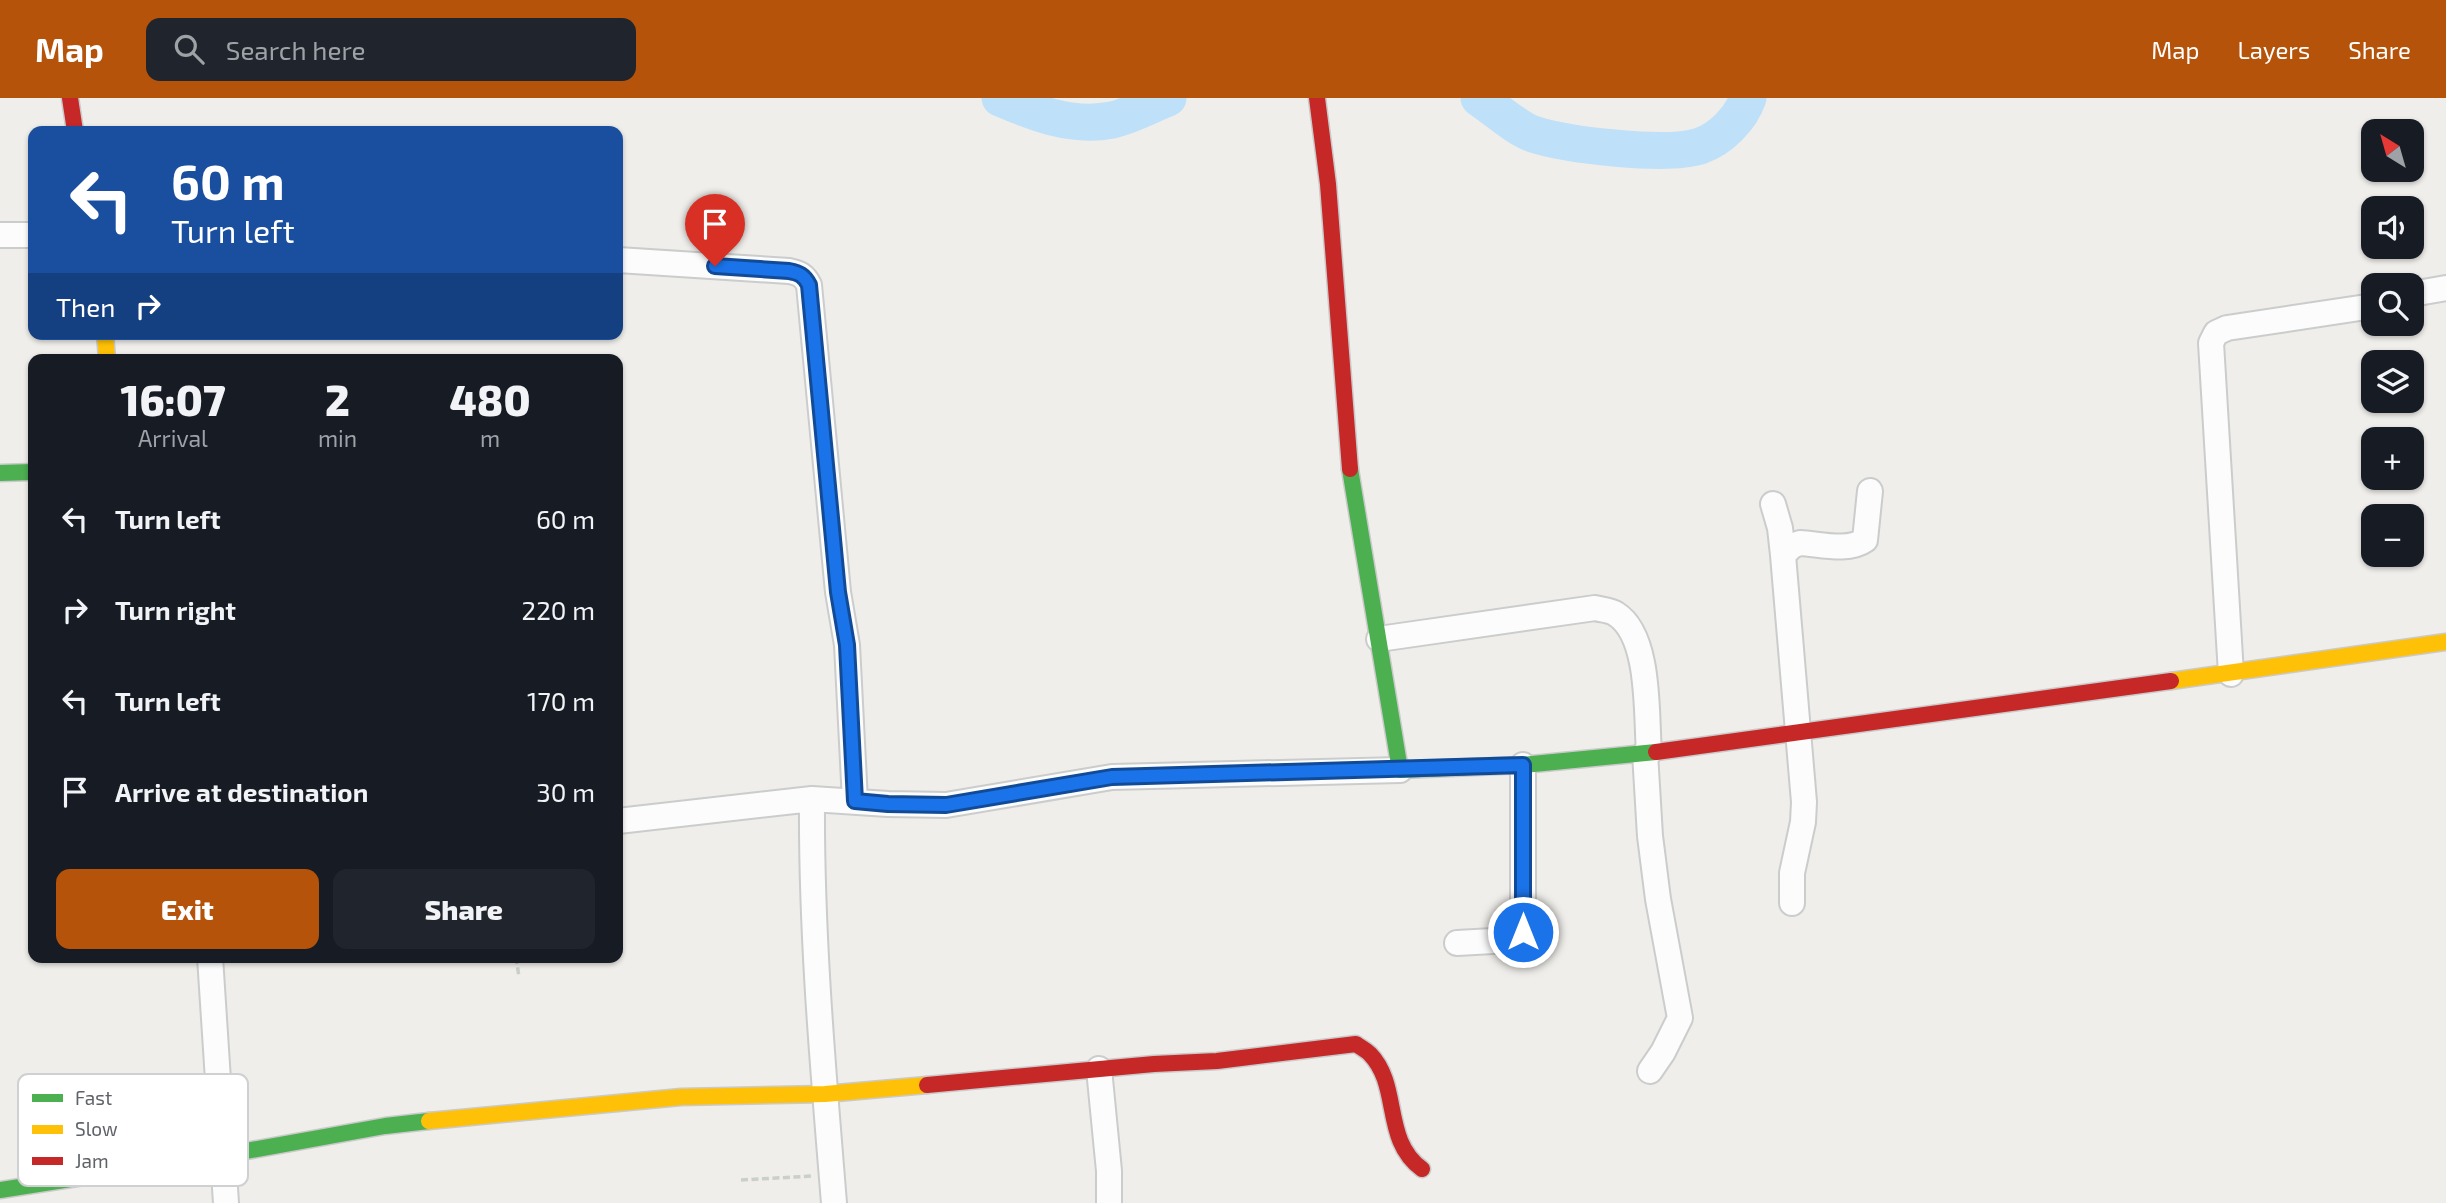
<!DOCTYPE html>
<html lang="en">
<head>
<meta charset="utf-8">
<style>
  body { margin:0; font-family:"Exo 2",sans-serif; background:#20242c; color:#f1f3f6; height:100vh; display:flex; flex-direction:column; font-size:26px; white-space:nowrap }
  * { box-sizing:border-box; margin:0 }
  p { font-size:23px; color:#9ea1a6 }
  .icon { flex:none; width:38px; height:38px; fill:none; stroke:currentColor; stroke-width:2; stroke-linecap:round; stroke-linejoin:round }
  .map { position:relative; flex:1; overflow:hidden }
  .panel { position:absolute; left:28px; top:256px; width:595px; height:609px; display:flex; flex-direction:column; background:#171b24; border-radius:14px; box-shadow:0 2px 5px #0004 }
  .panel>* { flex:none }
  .top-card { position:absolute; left:28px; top:28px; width:595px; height:214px; border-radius:14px; box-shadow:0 2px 5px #0004; background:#1a4fa0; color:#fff; overflow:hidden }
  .needle { width:46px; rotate:323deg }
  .tools { position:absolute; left:2361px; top:21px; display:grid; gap:14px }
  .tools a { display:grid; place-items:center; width:63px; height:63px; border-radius:14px; background:#171b24; box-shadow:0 2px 5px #0004; font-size:35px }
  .pin { position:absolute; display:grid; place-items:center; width:60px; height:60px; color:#fff; margin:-72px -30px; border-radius:50% 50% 50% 0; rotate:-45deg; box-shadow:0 0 7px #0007 }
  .pin .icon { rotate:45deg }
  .me { position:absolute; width:77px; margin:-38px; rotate:0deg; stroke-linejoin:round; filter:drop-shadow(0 0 5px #0008) }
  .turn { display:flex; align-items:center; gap:24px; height:147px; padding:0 28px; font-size:32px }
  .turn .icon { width:91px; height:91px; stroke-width:2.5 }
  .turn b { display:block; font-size:49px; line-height:60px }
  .then { display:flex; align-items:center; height:66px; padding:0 28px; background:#0003; gap:14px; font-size:26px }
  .eta { display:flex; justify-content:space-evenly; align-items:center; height:119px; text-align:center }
  .eta b { font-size:42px; font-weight:800; line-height:49px }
  .action { display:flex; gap:14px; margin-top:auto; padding:14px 28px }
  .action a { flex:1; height:80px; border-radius:14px; background:#b45309; color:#fff; font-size:28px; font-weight:800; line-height:80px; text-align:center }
  .action a+a { background:#20242c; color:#f1f3f6 }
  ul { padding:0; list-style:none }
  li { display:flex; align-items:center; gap:21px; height:91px; padding:0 28px }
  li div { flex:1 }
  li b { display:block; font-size:26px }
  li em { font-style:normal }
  header { display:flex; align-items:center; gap:42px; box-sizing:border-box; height:98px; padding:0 35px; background:#b45309; color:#fff }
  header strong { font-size:33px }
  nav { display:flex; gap:38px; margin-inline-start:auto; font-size:24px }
  .search { width:490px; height:63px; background:#20242c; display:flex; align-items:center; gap:18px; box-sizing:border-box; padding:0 24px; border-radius:14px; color:#9ea1a6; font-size:26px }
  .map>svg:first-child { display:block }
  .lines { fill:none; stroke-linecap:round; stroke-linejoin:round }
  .river { stroke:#bfe0f9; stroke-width:37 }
  .street-casing { stroke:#cbcccc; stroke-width:28 }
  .fast-casing { stroke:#cacacb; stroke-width:19 }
  .slow-casing { stroke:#cacacb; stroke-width:19 }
  .jam-casing { stroke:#cacacb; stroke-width:19 }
  .path { stroke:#cacfcc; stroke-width:3.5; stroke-dasharray:7 3.5; stroke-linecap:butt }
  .street { stroke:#fdfcfc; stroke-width:24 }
  .fast { stroke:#4caf50; stroke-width:16 }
  .slow { stroke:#ffc107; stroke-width:16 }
  .jam { stroke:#c62828; stroke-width:16 }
  .route-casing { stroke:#114b97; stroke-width:18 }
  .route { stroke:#1a73e8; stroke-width:12 }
  .key { fill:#fff; stroke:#cfd0d2; stroke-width:2 }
  .key-label { font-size:19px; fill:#5f6368 }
</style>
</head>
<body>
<header>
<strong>Map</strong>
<div class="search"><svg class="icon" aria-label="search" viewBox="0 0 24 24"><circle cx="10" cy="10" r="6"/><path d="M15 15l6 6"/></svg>Search here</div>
<nav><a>Map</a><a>Layers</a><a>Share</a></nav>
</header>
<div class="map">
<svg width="2446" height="1105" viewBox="0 0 2446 1105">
  <rect width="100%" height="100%" fill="#efeeea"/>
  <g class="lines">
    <path class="river" d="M1000,0C1035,15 1072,30 1112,22C1130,18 1150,7 1168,0
      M1479,0C1494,10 1516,30 1533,36C1566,47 1667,59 1700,48C1721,41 1741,20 1748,0"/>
    <g class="street-casing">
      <path id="street" d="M0,137H33
        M618,162L789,173C799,175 804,177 809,187L838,494L847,547L855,703
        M2412,196L2446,190
        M1773,406L1780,430L1783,457L1804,704L1803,724L1792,775V805
        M1783,457L1792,448L1800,445C1820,446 1848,454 1865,442L1870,393
        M1379,541L1595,510C1602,512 1610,512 1616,516C1651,538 1646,618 1649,655
        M2231,576L2211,245L2216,235L2227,230L2373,208
        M1645,655L1650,738L1658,801L1680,920L1663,954L1650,973
        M812,701C811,836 823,970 834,1105
        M618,723L812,701L888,706L946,707L1112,679L1400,672
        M1457,845L1511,842L1520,840L1523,834V667
        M210,859L226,1105
        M1099,971L1109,1073V1105"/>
    </g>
    <g class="fast-casing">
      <path id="fast" d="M1350,371L1400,672L1523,667L1656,654
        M0,375L33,374
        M0,1092L224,1057L385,1028L429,1023"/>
    </g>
    <g class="slow-casing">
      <path id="slow" d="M105,236L107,261
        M2171,583L2446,544
        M429,1023L681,999L825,996L927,987"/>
    </g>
    <g class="jam-casing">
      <path id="jam" d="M70,0L75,33
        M1317,0L1328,86L1350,371
        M1656,654L2171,583
        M927,987L1154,966L1217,963L1356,946C1360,949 1366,952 1370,956C1401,988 1382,1042 1422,1071"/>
    </g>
    <path class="path" d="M516,859L519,879
      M741,1082L812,1078"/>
    <use href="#street" class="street"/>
    <use href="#fast" class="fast"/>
    <use href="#slow" class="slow"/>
    <use href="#jam" class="jam"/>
  </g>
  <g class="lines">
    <g class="route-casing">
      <path id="route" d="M715,168L789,173C799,175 804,177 809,187L838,494L847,547L855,703L888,706L946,707L1112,679L1523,667V834"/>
    </g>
    <use href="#route" class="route"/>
  </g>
  <rect x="18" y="976" width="230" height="112" rx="10" class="key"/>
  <rect x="32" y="996" width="31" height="8" fill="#4caf50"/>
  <rect x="32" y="1027" width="31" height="9" fill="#ffc107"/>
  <rect x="32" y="1059" width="31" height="8" fill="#c62828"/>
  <g class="key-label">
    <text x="75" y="1007">Fast</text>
    <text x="75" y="1038">Slow</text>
    <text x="75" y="1070">Jam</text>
  </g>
</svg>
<div class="tools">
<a><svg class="needle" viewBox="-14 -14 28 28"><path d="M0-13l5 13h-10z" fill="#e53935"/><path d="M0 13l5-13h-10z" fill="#9ea1a6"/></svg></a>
<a><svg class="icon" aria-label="sound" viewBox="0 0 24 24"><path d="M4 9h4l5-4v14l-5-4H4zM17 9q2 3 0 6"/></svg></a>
<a><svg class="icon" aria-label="search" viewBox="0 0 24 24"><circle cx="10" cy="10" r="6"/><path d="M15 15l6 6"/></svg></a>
<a><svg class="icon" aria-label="layers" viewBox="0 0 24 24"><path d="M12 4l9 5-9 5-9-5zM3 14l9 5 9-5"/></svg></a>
<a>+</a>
<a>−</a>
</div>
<div class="pin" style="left:715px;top:168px;background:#d93025"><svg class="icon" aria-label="arrive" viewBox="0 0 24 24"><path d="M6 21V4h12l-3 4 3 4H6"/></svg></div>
<svg class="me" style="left:1523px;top:834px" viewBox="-20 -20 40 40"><circle r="17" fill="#1a73e8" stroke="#fff" stroke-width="3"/><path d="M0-11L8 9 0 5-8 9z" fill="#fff"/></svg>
<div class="top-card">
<div class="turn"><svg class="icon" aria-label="left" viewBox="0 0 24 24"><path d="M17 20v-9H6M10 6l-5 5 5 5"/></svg><div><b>60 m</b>Turn left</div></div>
<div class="then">Then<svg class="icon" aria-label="right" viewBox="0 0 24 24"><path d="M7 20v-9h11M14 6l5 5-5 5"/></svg></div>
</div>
<section class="panel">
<div class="eta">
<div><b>16:07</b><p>Arrival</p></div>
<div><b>2</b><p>min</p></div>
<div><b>480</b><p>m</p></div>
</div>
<ul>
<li><svg class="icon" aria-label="left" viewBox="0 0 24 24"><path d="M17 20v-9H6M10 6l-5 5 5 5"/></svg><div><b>Turn left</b></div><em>60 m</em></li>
<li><svg class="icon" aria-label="right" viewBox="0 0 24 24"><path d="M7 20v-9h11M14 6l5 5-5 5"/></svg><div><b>Turn right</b></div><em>220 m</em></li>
<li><svg class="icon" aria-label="left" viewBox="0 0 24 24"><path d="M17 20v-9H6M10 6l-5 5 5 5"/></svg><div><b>Turn left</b></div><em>170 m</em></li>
<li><svg class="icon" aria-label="arrive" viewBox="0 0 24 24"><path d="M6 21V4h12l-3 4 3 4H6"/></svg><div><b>Arrive at destination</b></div><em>30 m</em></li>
</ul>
<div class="action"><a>Exit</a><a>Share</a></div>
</section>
</div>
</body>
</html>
